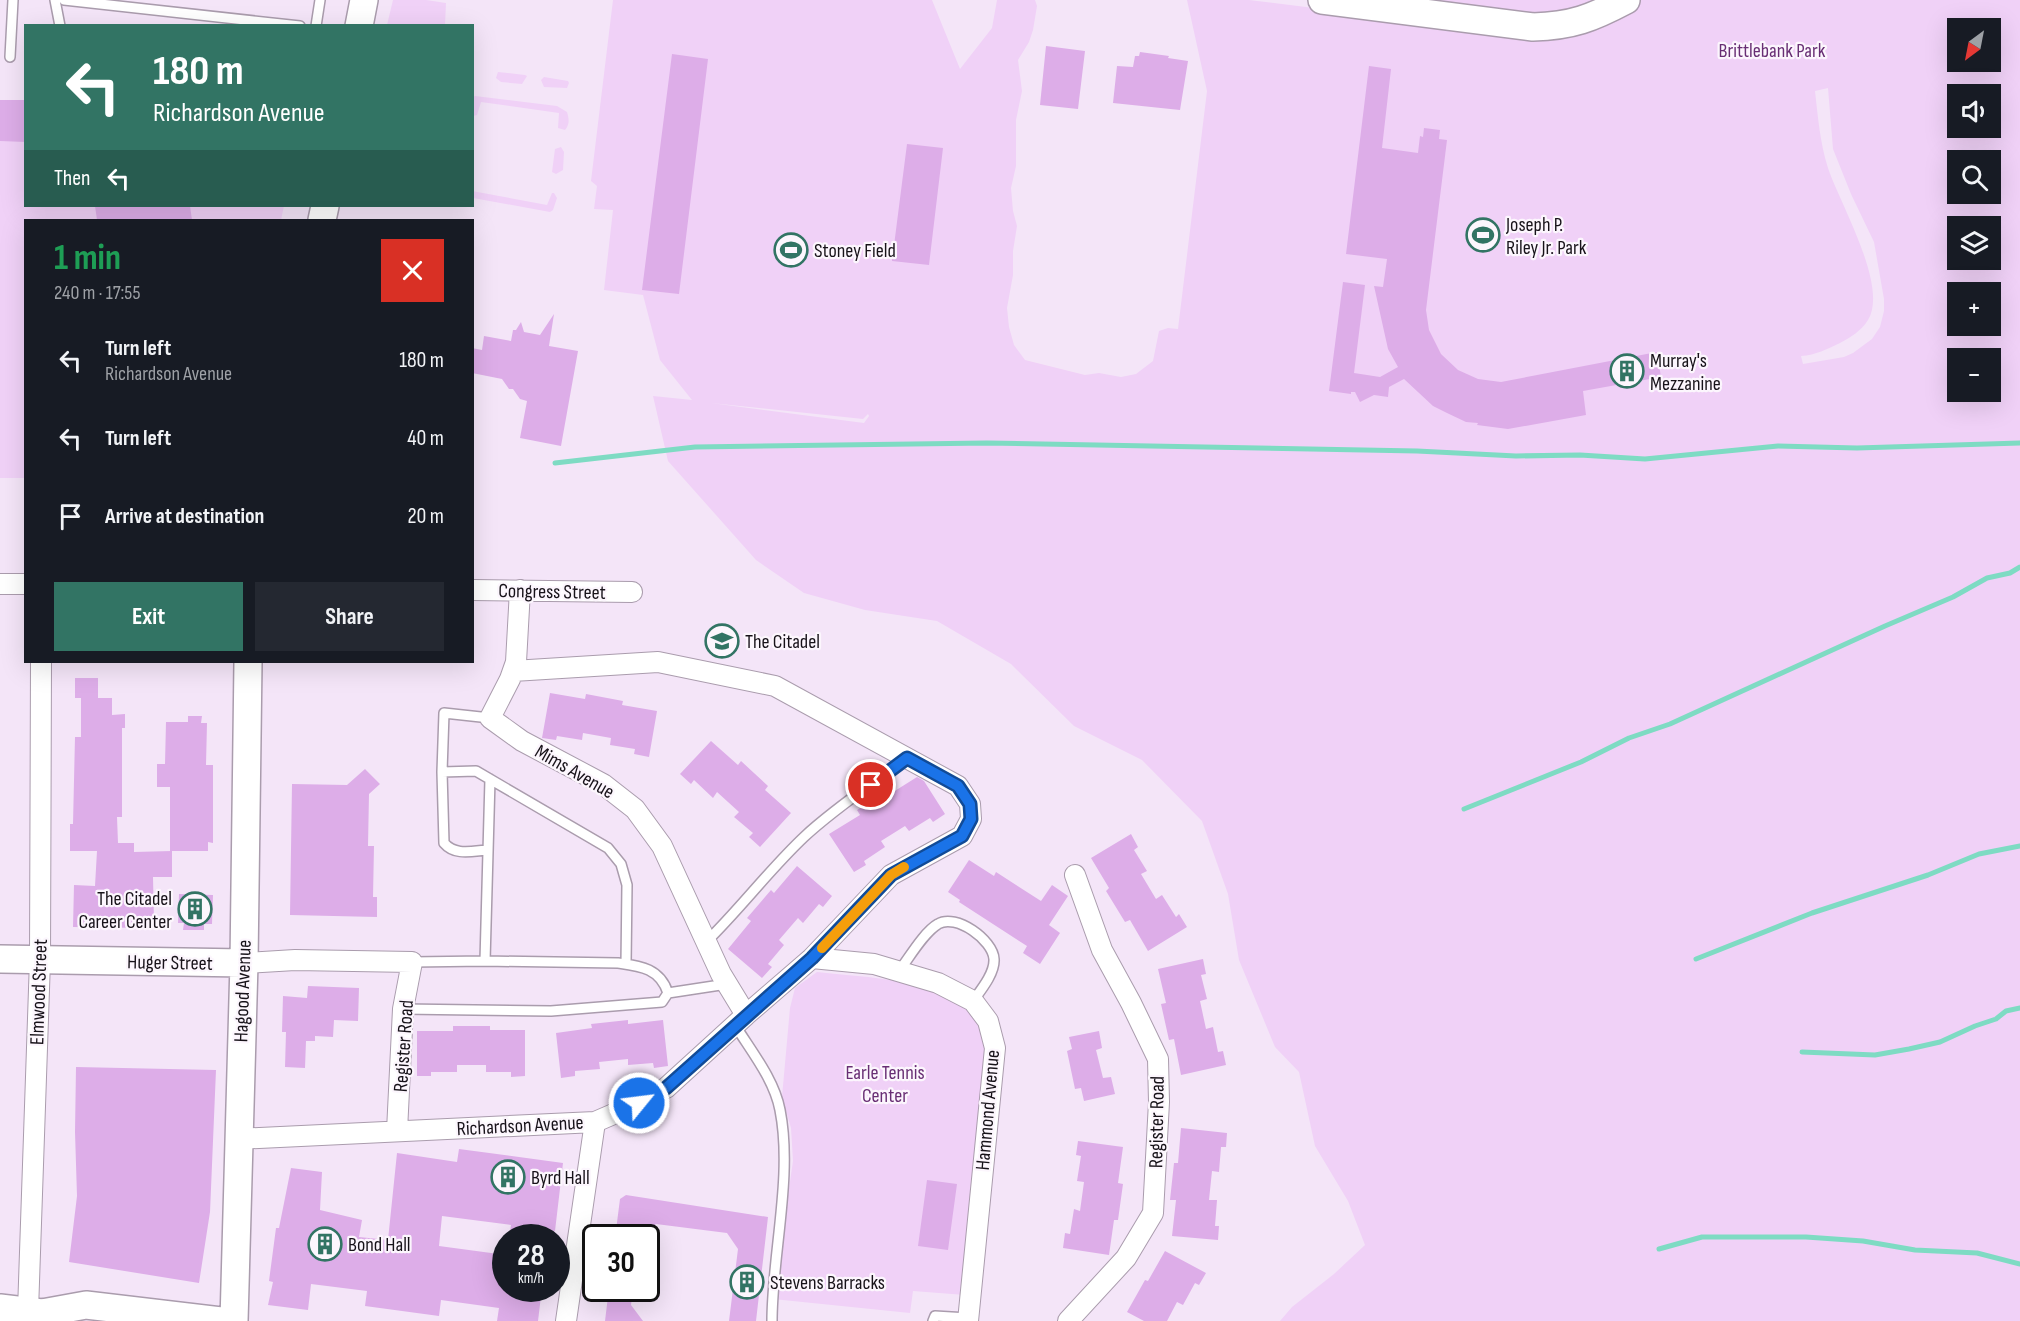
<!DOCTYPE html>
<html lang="en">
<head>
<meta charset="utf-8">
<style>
  body { margin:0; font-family:"Sofia Sans Condensed",sans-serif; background:#242831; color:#f1f3f6; height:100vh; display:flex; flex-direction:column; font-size:22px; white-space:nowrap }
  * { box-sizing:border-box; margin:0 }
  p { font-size:20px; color:#9ea1a6 }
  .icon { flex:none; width:33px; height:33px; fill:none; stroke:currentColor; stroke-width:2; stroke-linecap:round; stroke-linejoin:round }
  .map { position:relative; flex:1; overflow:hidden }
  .drawer { position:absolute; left:24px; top:219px; width:450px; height:444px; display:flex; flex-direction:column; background:#171b24; border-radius:0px; box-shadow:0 6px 24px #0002 }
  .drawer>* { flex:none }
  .guide { position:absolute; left:24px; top:24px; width:450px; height:183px; border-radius:0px; box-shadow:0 6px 24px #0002; background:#327464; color:#fff; overflow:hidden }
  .needle { width:39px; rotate:212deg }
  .buttons { position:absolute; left:1947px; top:18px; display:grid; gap:12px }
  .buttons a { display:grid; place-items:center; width:54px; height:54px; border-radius:0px; background:#171b24; box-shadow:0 6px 24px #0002; font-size:30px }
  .speed { position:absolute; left:492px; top:1224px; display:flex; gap:12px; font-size:30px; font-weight:700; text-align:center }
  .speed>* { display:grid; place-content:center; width:78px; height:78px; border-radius:50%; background:#171b24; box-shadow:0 6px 24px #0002; line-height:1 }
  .speed small { font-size:15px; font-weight:400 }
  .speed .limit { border:3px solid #111; border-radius:9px; background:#fff; color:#111 }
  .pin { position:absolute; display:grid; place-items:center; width:51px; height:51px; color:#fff; margin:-26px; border:3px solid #fff; border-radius:50%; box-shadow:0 2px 6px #0007 }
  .me { position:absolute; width:66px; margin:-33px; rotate:61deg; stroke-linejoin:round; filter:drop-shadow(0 0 4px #0008) }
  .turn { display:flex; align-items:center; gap:21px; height:126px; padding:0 30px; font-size:27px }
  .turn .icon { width:78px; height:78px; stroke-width:2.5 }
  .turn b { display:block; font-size:42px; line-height:51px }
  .then { display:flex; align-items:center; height:57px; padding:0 30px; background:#0003; gap:12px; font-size:22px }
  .round { display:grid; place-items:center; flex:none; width:63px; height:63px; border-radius:0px; background:#242831 }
  .summary { display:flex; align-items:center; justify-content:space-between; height:102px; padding:0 30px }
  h1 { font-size:36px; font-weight:700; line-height:45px; color:#1e9e55 }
  .action { display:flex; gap:12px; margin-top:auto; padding:12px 30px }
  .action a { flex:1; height:69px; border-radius:0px; background:#327464; color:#fff; font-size:24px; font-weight:700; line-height:69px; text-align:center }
  .action a+a { background:#242831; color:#f1f3f6 }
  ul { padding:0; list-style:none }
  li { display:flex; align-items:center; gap:18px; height:78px; padding:0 30px }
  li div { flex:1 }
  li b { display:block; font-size:22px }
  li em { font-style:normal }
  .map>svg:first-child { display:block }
  .green { fill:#f0d1f7; fill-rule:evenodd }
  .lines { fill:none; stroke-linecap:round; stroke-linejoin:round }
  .stream { stroke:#7edbc3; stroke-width:5 }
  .building { fill:#ddade8 }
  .lane-casing { stroke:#aa9cad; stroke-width:12 }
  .street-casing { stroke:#aa9cad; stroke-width:22 }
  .secondary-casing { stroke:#aa9cad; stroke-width:30 }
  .lane { stroke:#fff; stroke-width:9 }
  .street { stroke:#fff; stroke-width:20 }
  .secondary { stroke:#fff; stroke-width:27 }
  .route-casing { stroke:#114b97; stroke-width:15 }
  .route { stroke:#1a73e8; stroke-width:10 }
  .slow { stroke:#f59e0b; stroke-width:10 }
  .labels { text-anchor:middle; stroke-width:4.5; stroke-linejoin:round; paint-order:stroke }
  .park-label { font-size:20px; fill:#682e74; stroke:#fcf6fd }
  .poi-label { font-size:20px; fill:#171219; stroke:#fcf6fd; text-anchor:start }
  .street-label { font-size:20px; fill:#171219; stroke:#fcf6fd }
</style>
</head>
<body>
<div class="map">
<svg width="2020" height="1321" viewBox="0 0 2020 1321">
  <rect width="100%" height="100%" fill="#f4e5f8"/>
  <path class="green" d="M393,0H426L446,3L445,25H387Z
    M613,0H932L960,69L992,28L997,0H1035L1037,6L1033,30L1029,42L1018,60L1022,91L1016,120V166L1011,188L1013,211L1017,226L1013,251V275L1007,308L1009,327L1014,345L1025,360L1085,375L1099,373L1121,377L1136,374L1153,361L1159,331L1168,328L1178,329L1207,91L1187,0H1249L1530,35L1633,5L1640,0H2020V1321H1280L1292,1307L1334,1274L1365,1245L1348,1201L1315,1146L1299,1072L1275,1047L1239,960L1228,894L1202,821L1142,760L1074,726L1011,664L937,621L865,610L804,593L756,560L668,461L653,396L692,400L660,360L643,295L604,290L613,210L594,209L597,186L591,181ZM1958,28H1990V62H1958ZM1828,88L1833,149L1851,194L1874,242L1884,299V311L1880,327L1872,339L1853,353L1844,357L1803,364L1801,356C1816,355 1827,349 1840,343C1851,337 1861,331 1868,320C1889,286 1839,202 1828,168C1820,143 1818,117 1815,91ZM1958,94H1990V128H1958ZM1958,160H1990V194H1958ZM1958,226H1990V260H1958ZM1958,292H1990V326H1958ZM1958,358H1990V392H1958ZM711,403L863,419L868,414L869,416L864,423Z
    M1439,0H1611L1548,17L1441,2Z
    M498,72L525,75L527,76L522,84L501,82L496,78Z
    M544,77L568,81L569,83L567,88L544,87L541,80Z
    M475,96L557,106L567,112C569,119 570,124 565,130L558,128L559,113L481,102L477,115L473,116V97Z
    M0,100H25L26,206H284L281,220H26L25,478H0Z
    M561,147L564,152L563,170L556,174L552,172L555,149Z
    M472,191L547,205L552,193H554L557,198L553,210L550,212L473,198Z
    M817,972C865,978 942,977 975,1018C980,1024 983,1032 987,1038L965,1295L913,1291L910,1313L773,1299L793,1161L791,1128L782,1097L790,1008L795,988Z"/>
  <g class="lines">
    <path class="stream" d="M555,463L695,447L987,443L1417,451L1516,456L1580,455L1645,459L1778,446L1857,448L2020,443
      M1464,809L1581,762L1629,738L1670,724L1885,626L1953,597L1987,578L2010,573L2020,567
      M1696,959L1812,913L1928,875L1979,854L2020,846
      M1802,1052L1875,1055L1909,1049L1940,1042L1975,1026L1996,1019L2006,1011L2020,1008
      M1659,1249L1702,1237H1806L1863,1241L1915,1250L1977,1253L2020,1264"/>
  </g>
  <path class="building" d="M1046,46L1085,51L1078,109L1040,105Z
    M1140,52L1169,56L1168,58L1188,61L1180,110L1113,103L1117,66L1133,67L1135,56H1139Z
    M672,54L708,59L679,294L642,290Z
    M1369,66L1391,69L1382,148L1418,153L1420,136L1423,137L1424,128L1440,130L1439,139L1447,140L1426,310L1429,330L1441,354L1458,370L1478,379L1501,382L1657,352L1661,377L1583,391L1586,415L1508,429L1477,425L1478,423L1466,422L1447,413L1433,406L1404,379L1389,387L1388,397L1374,395L1360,402L1355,392H1351V394L1329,391L1343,282L1365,285L1354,373L1380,377L1398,367L1388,349L1374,286L1383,287L1387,259L1346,254Z
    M0,100H26V142L0,141Z
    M907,144L943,148L929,265L892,261Z
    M95,206H190L192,220H97Z
    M554,314L549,346L578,351L561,446L520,438L527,401L520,399L513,389H509L502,379L472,373V348L482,350L484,336L511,341L513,330H516L521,322L524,332L540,335Z
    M75,678H98V698H112V715L125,714V728H122V817H117L118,843H134V852L172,851V877H153L154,922H145V928L73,927L74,885L95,886L97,851H70V824H73L75,737H81V698H75Z
    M550,693L585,699L586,694L623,701L622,705L657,711L649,757L634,754L635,749L610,745L611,738L583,733L582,740L557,736L556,740L542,738Z
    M188,716H202L201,723H207L206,765H213V843L208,842V851H170V787H157V764H165L166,722H188Z
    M711,741L738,765L741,761L768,786L765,790L791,813L760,847L749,837L753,833L734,817L739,812L717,792L713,798L694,780L691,784L680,774Z
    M365,769L380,784L369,794L368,846H374L373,897H377V917L290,915L292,784L347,785Z
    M917,777L924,781L945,814L933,822L930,818L909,831L905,826L881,841L885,847L864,861L866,865L854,872L829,834L860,815L857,810L888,790L890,794Z
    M1131,834L1138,847L1134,850L1147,871L1141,874L1156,899L1162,895L1176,917L1179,914L1187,927L1148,951L1130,920L1125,922L1106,891L1109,888L1091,858Z
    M969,860L994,876L996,872L1041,901L1052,885L1068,896L1049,925L1060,933L1040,964L1023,953L1027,946L959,902L960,900L948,892Z
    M797,866L832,896L823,907L819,904L803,923L798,918L779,940L784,945L768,964L772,967L762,978L728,949L751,921L747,918L771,890L774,893Z
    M179,894L213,895L212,924H204V930H183L184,923H178Z
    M1203,959L1206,974L1201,975L1207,999L1200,1001L1206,1029L1213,1027L1218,1052L1223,1051L1226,1065L1181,1075L1174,1039L1169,1040L1161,1004L1166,1003L1158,969Z
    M308,986L359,988L358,1021L334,1020L333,1037L315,1036V1041H306L305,1068L285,1067L286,1032H282L283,996L307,998Z
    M628,1020V1024L663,1020L668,1066L654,1068L653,1063L628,1065V1059L599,1062L600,1069L575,1071V1076L561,1078L556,1033L592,1028L591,1024Z
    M453,1026H490V1030H525V1076L511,1077V1072H486V1065H457V1072H431V1076H417V1031H453Z
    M1099,1031L1102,1048L1096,1050L1103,1078L1111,1077L1115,1094L1084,1101L1081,1088L1075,1089L1067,1051L1072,1049L1069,1037Z
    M76,1067L216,1070L210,1212L199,1283L69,1262L77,1196L75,1132Z
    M1181,1128L1227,1133L1226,1147H1221L1219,1172L1212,1171L1209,1200H1217L1215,1226H1219L1218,1240L1172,1236L1176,1200H1170L1174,1163H1178Z
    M1078,1141L1123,1147L1118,1183L1123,1184L1118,1220H1114L1109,1255L1063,1248L1065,1233L1070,1234L1074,1209L1080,1211L1084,1182L1077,1181L1081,1156L1076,1155Z
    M459,1149L563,1163L555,1231L549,1230L548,1238H509L511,1225L442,1216L439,1246L506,1255V1288H542L538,1321H497L499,1308L441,1300L439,1316L365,1306L367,1291L311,1284L308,1310L268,1305L273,1282L269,1281L276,1228H279L291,1168L322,1172L320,1210L362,1220L359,1237L388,1240L397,1153L457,1162Z
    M927,1180L957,1184L948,1250L918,1246Z
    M626,1195L768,1217L756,1321H729L738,1249L727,1233L656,1224L638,1238H615L620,1199Z
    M1165,1251L1206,1273L1199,1285L1195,1283L1183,1305L1177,1302L1167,1321H1144L1127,1312L1145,1280L1148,1281Z
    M609,1288H633L631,1305L643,1321H605Z"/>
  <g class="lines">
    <g class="lane-casing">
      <path id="lane" d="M55,0L60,26
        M64,0L300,26
        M316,26L320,0
        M10,57L13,0
        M442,772L476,771L608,848L621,864L627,885L626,964
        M488,850C472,851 455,856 444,843L442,772L444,713L490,718
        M706,942C740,909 769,870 804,837C835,808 872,784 907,758
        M485,961L490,779
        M412,962L485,961L618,963C640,966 660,968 668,993
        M899,971C909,958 924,932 938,924C956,913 993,940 994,959C995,973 981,990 973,1001
        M403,1009L551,1011L662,1002L668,993L727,984
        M735,1025C751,1051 774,1079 780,1110C793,1176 772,1254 772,1321
        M933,1321L935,1316L968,1318"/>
    </g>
    <g class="street-casing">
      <path id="street" d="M0,584H26
        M472,590L632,592
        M520,590L516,662L510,679L490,718L522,741L603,784L635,809L662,846L721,974L746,1015
        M812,958L874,964L938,983L973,1001L988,1021L995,1048L968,1321
        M244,963L295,960L412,962L403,1009L397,1131
        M237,1139L595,1122L639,1103L666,1088L746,1015L812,958L891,875L962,836L971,819L970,804L958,786L775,686L658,662L513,671
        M21,1321L28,1311L40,960L41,662
        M566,1321L595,1122
        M1068,1321L1126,1258L1153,1213L1159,1102L1158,1059L1131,1003L1102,950L1075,875"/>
    </g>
    <g class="secondary-casing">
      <path id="secondary" d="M1322,0L1533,27C1572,26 1592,18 1626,0
        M359,26L364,0
        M322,220L325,206
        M0,959L244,963
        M0,1308L42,1313L58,1318
        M42,1313L86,1305L221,1321
        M234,1321L244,963L248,662"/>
    </g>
    <use href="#lane" class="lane"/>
    <use href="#street" class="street"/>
    <use href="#secondary" class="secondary"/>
  </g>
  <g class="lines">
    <g class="route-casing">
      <path id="route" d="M639,1103L666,1088L812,958L891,875L962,836L971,819L970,804L958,786L907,758L871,785"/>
    </g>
    <use href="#route" class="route"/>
    <path class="slow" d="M822,948L891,875L904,867"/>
  </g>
  <defs>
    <g id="stadium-ring" transform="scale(1.725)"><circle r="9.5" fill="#fcf6fd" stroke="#327464" stroke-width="1.5"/><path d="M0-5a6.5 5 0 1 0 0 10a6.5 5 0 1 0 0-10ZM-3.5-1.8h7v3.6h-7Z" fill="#327464"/></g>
    <g id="building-ring" transform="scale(1.725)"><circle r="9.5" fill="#fcf6fd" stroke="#327464" stroke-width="1.5"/><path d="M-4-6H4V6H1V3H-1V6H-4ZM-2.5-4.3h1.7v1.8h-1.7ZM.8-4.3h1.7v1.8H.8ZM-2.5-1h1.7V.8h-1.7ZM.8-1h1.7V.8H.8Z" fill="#327464"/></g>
    <g id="university-ring" transform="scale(1.725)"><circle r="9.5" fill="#fcf6fd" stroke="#327464" stroke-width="1.5"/><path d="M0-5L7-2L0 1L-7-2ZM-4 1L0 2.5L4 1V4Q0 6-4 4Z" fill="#327464"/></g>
  </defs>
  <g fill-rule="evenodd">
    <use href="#stadium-ring" x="1483" y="235"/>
    <use href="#stadium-ring" x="791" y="250"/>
    <use href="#building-ring" x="1627" y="371"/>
    <use href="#university-ring" x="722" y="641"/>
    <use href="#building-ring" x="195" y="909"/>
    <use href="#building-ring" x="508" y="1177"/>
    <use href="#building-ring" x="325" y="1244"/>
    <use href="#building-ring" x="747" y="1282"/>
  </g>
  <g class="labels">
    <g class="park-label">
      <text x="1772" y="57">Brittlebank Park</text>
      <text x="885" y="1079">Earle Tennis<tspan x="885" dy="23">Center</tspan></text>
    </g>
    <g class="poi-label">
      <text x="1506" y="231">Joseph P.<tspan x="1506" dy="23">Riley Jr. Park</tspan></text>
      <text x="814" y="257">Stoney Field</text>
      <text x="1650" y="367">Murray's<tspan x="1650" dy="23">Mezzanine</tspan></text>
      <text x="745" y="648">The Citadel</text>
      <text x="172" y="905" text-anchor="end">The Citadel<tspan x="172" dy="23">Career Center</tspan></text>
      <text x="531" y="1184">Byrd Hall</text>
      <text x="348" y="1251">Bond Hall</text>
      <text x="770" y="1289">Stevens Barracks</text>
    </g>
    <g class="street-label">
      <text transform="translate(552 591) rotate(1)" y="7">Congress Street</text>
      <text transform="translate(575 771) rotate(30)" y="7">Mims Avenue</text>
      <text transform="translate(170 962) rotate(1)" y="7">Huger Street</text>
      <text transform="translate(242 991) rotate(-88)" y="7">Hagood Avenue</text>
      <text transform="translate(38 992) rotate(-88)" y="7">Elmwood Street</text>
      <text transform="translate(403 1046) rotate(-86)" y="7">Register Road</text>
      <text transform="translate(987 1110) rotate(-85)" y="7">Hammond Avenue</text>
      <text transform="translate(1156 1122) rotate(-89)" y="7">Register Road</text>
      <text transform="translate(520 1125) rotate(-3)" y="7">Richardson Avenue</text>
    </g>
  </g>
</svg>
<div class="buttons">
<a><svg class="needle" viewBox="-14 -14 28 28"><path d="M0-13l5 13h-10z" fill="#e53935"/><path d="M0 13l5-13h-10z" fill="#9ea1a6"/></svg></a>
<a><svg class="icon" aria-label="sound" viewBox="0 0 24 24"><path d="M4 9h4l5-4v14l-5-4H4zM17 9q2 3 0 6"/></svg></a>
<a><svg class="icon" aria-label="search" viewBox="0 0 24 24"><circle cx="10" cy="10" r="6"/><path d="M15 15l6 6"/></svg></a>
<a><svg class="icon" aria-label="layers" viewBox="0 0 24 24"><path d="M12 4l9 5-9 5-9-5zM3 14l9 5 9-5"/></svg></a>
<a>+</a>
<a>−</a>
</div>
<div class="speed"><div>28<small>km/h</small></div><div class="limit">30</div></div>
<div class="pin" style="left:871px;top:785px;background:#d93025"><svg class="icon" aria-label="arrive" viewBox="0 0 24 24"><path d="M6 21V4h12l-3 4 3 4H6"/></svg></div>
<svg class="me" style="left:639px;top:1103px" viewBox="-20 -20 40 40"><circle r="17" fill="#1a73e8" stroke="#fff" stroke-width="3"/><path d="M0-11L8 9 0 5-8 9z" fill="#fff"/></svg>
<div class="guide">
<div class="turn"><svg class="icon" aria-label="left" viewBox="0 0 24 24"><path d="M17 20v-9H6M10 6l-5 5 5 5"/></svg><div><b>180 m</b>Richardson Avenue</div></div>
<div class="then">Then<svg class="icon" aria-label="left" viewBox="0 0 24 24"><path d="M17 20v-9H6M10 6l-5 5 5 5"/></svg></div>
</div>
<section class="drawer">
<div class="summary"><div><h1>1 min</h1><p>240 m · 17:55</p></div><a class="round" style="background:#d93025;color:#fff"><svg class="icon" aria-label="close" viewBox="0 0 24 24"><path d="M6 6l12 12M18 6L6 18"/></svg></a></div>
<ul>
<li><svg class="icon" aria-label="left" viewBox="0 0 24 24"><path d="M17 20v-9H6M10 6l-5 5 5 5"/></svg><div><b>Turn left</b><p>Richardson Avenue</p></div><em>180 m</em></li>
<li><svg class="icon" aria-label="left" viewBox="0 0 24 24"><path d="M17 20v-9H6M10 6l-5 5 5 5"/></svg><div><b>Turn left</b></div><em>40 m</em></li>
<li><svg class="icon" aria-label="arrive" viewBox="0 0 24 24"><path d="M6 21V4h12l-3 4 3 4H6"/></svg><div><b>Arrive at destination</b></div><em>20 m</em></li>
</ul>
<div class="action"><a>Exit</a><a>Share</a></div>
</section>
</div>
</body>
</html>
